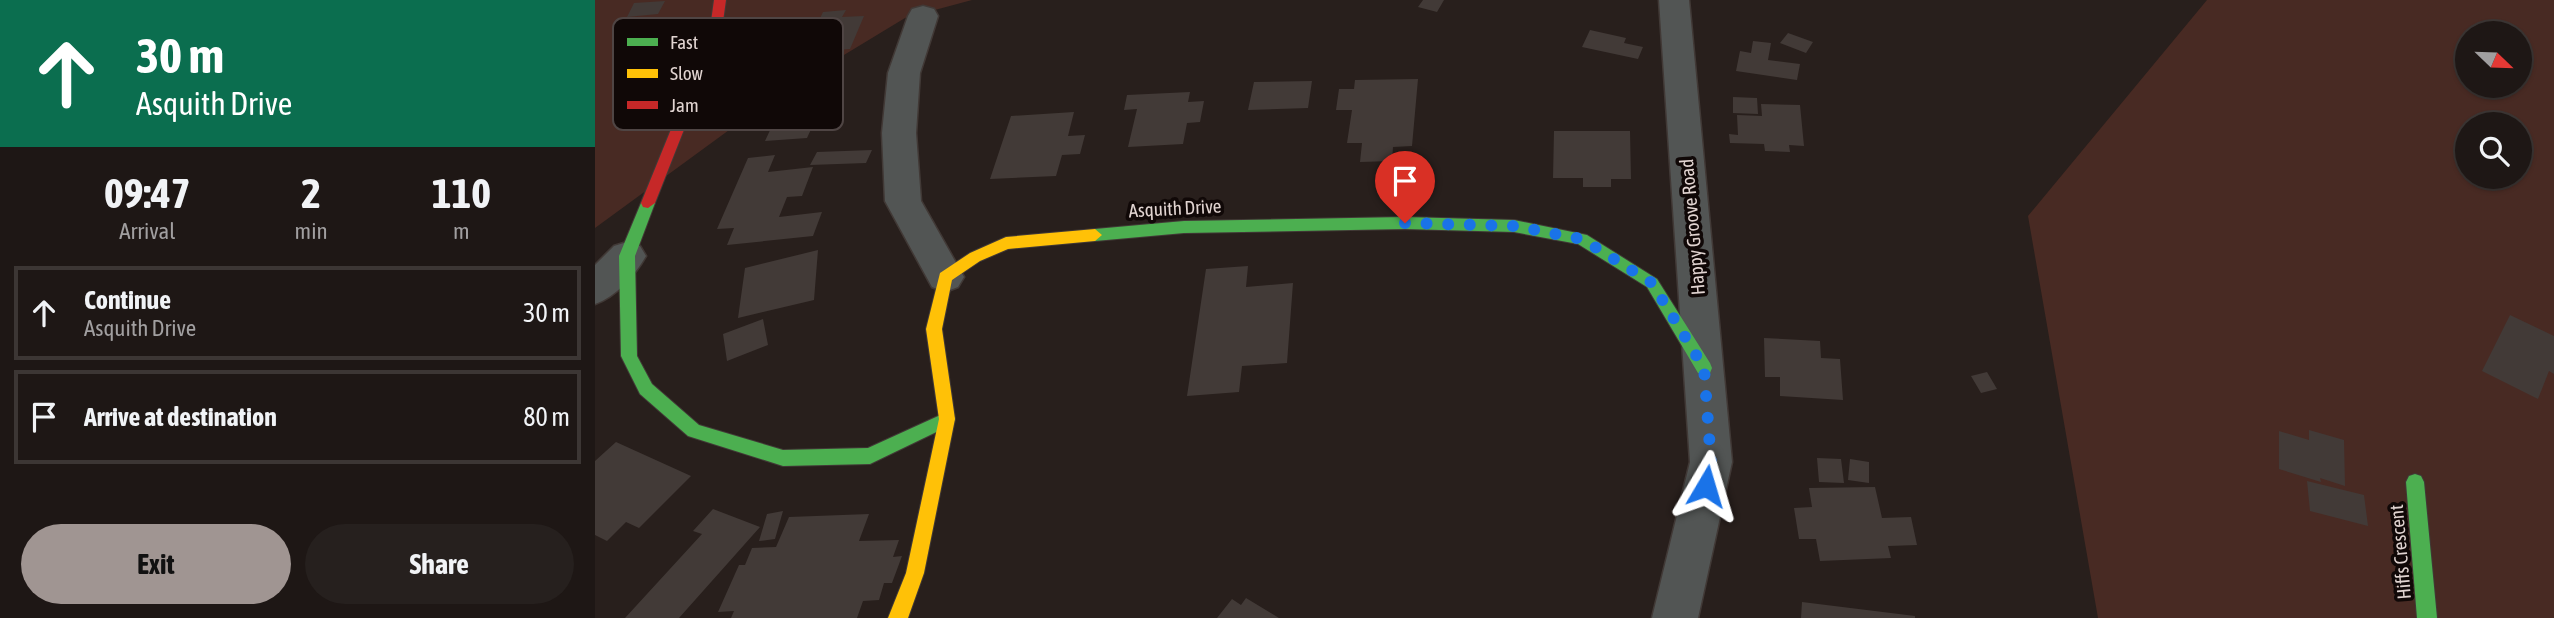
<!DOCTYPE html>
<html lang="en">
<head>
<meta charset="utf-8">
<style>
  body { margin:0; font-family:"Asap Condensed",sans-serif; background:#26201e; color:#f1f3f6; height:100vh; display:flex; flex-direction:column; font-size:26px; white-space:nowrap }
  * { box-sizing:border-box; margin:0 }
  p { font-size:23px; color:#a19fa0 }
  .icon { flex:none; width:38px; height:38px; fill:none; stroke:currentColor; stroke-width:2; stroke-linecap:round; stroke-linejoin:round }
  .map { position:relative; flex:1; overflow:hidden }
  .details { display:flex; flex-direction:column; background:#1e1715; width:595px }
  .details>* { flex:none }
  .banner { background:#0b6e4f; color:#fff; overflow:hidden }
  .needle { width:46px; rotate:113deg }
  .buttons { position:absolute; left:1860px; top:21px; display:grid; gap:14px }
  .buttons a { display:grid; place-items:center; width:77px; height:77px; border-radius:50%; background:#1e1715; box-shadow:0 2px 5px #0004,0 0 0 2px #3c3634; font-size:35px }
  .pin { position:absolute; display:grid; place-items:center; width:60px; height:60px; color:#fff; margin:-72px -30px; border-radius:50% 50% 50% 0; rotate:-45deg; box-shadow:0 0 7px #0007 }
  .pin .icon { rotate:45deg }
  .me { position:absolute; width:77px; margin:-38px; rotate:7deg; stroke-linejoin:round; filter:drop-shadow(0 0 5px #0008) }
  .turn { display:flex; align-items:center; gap:24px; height:147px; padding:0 21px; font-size:32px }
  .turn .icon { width:91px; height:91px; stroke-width:2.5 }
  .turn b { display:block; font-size:49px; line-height:60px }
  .eta { display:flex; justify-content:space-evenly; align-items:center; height:119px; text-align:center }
  .eta b { font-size:42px; font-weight:700; line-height:49px }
  .cta { display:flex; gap:14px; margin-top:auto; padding:14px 21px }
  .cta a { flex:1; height:80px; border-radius:42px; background:#a09592; color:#111; font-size:28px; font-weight:700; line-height:80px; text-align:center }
  .cta a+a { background:#26201e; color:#f1f3f6 }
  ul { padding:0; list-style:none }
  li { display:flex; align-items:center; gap:21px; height:94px; margin:0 14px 10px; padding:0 7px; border:4px solid #3c3634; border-radius:0px }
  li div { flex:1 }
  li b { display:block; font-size:26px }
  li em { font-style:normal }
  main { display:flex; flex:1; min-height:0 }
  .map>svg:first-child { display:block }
  .green { fill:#482a23; fill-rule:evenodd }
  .building { fill:#423a37 }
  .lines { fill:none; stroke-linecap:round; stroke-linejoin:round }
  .street-casing { stroke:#413936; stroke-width:3 }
  .fast-casing { stroke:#413936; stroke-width:2 }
  .slow-casing { stroke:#413936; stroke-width:2 }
  .jam-casing { stroke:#413936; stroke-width:2 }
  .street { fill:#525554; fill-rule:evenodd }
  .fast { fill:#4caf50; fill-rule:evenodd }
  .slow { fill:#ffc107; fill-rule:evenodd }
  .jam { fill:#c62828; fill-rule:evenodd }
  .route { stroke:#1a73e8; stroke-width:12; stroke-dasharray:0 21.6 }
  .labels { text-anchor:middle; stroke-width:7; stroke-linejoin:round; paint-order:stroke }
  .street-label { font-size:19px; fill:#e1d4d1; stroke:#100807 }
  .key { fill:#100807; stroke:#4f4544; stroke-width:2 }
  .key-label { font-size:19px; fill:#e1d4d1 }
</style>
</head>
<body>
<main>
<section class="details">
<div class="banner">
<div class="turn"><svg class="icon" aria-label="ahead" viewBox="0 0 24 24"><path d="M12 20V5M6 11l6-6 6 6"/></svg><div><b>30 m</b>Asquith Drive</div></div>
</div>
<div class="eta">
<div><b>09:47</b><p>Arrival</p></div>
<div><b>2</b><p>min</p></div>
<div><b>110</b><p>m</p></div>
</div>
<ul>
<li><svg class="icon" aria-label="ahead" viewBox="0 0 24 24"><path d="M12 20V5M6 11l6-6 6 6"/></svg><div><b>Continue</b><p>Asquith Drive</p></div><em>30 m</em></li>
<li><svg class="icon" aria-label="arrive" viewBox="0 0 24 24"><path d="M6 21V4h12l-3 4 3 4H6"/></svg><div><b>Arrive at destination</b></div><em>80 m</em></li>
</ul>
<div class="cta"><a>Exit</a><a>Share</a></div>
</section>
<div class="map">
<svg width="1959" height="618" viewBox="0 0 1959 618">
  <rect width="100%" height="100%" fill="#281f1c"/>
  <path class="green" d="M0,0H377L310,18L178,98L0,228Z
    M1612,0H1959V618H1503L1433,216ZM1872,33H1925V86H1872ZM1872,124H1925V177H1872Z"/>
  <path class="building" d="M828,0H849L842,12L823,7Z
    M70,1L63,14L32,17L39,3Z
    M251,10L247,17L269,16L255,49L212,52L210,57L177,59L190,35L218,33L228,12Z
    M995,30L1031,38L1029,43L1048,47L1043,59L987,47Z
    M1193,33L1218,42L1211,53L1185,43Z
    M1158,41L1176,43L1173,60L1205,64L1202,80L1141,71L1145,51L1156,53Z
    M823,79L817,146L798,147L797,161L765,162L767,143H752L757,110H741L744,89H759L760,80Z
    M717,81L713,108L653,110L659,82Z
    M595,92L593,102L609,101L605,122L592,123L588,144L533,147L542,109L529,110L532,95Z
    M248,96L236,124L218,125L212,138L170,141L184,111L197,110L202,99Z
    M1138,97L1162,98L1163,114L1138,113Z
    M1166,104L1205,105L1209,146L1194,145L1195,152L1170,151L1169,144L1135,143L1134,134L1143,135L1142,115L1167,116Z
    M479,112L473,136L490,135L485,154L467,155L461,176L395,179L416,116Z
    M959,131H1035L1036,179H1016V187H988V178H958Z
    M277,150L271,163L215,165L222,152Z
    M180,155L173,172L218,167L207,196L192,197L184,217L227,212L218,236L132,245L139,228L122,229L153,158Z
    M223,250L219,300L143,318L150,268Z
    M653,266L651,287L698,283L692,363L647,366L644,392L592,396L611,269Z
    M1915,315L1959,336V374L1954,371L1943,399L1887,371Z
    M168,319L173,345L132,361L128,334Z
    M1169,338L1225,341L1226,358L1245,359L1248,400L1185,396V377H1170Z
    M1392,372L1402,389L1386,393L1376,376Z
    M1714,430L1749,440L1750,486L1725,478L1726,482L1684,469V431L1714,440Z
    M21,442L96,476L44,528L31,522L12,541L0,535V461Z
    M1222,458L1246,459L1249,483L1224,482Z
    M1255,459L1274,462V483L1253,480Z
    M1712,481L1769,495L1773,526L1715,511Z
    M1280,487L1287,518L1316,517L1322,545L1293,546L1296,558L1225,561L1221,539H1204L1199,508L1217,507L1214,488Z
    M118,509L165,527L84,618H30L107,534L98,531Z
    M188,511L180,539L164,541L172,514Z
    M274,514L264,541L304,540L298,557L307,556L297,583H289L284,600L268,601L262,618H136L139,611L123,612L144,565H150L157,548L181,547L194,517Z
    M651,598L684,618H622L637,599L646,605Z
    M1207,602L1320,616V618H1206Z"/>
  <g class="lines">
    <g class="street-casing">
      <path id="street" d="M1064,0H1094L1137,462L1103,618H1057L1095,462Z
        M328,6L339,9L343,16L325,73L321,133L326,201L369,277L363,287L350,292L337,287L290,201L287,133L293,73L313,16L317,9Z
        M32,242L45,246L51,256C40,275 21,297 0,304V265L19,246Z"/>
    </g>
    <g class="fast-casing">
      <path id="fast" d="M53,198L60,203L40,256L42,356L57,384L104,425L188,450L273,448L352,412L358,414L360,419L358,424L275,464L188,466L93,436L45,394L26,356L24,256L46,203Z
        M810,217L919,220L992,235L1062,279L1115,363L1117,368L1115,373L1109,375L1103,373L1052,287L983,244L919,232L810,229L589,233L500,241L493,235L500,229L589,221Z
        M1820,474L1826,476L1829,482L1842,618H1822L1811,482L1814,476Z"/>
    </g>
    <g class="slow-casing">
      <path id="slow" d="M500,229L507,235L500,241L413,249L385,261L357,280L347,329L360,419L329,573L313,618H293L311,573L344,419L331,329L345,273L375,253L411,237Z"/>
    </g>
    <g class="jam-casing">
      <path id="jam" d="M119,0H131L126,36L60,203L53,208L48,207L46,203L114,36Z"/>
    </g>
    <use href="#street" class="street"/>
    <use href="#fast" class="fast"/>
    <use href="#slow" class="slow"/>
    <use href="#jam" class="jam"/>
  </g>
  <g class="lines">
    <path class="route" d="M810,223L919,226L987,239L1057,283L1109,368L1116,462L1111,486"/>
  </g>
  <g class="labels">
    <g class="street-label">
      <text transform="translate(580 208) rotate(-3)" y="7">Asquith Drive</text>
      <text transform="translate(1097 227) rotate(-95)" y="7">Happy Groove Road</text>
      <text transform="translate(1805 552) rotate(-95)" y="7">Hiffs Crescent</text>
    </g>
  </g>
  <rect x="18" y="18" width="230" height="112" rx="10" class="key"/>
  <rect x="32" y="38" width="31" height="8" fill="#4caf50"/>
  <rect x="32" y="69" width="31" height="9" fill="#ffc107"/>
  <rect x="32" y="101" width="31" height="8" fill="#c62828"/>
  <g class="key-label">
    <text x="75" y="49">Fast</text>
    <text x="75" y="80">Slow</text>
    <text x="75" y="112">Jam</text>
  </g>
</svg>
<div class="buttons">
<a><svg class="needle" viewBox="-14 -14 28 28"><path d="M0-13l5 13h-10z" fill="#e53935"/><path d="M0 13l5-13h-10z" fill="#a19fa0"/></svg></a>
<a><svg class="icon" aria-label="search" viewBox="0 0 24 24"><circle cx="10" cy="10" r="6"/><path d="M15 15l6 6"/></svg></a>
</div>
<div class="pin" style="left:810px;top:223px;background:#d93025"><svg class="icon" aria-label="arrive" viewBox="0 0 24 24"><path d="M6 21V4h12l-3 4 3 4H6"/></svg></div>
<svg class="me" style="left:1111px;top:486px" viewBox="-20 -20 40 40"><path d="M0-17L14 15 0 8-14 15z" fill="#1a73e8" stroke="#fff" stroke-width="4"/></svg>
</div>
</main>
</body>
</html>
